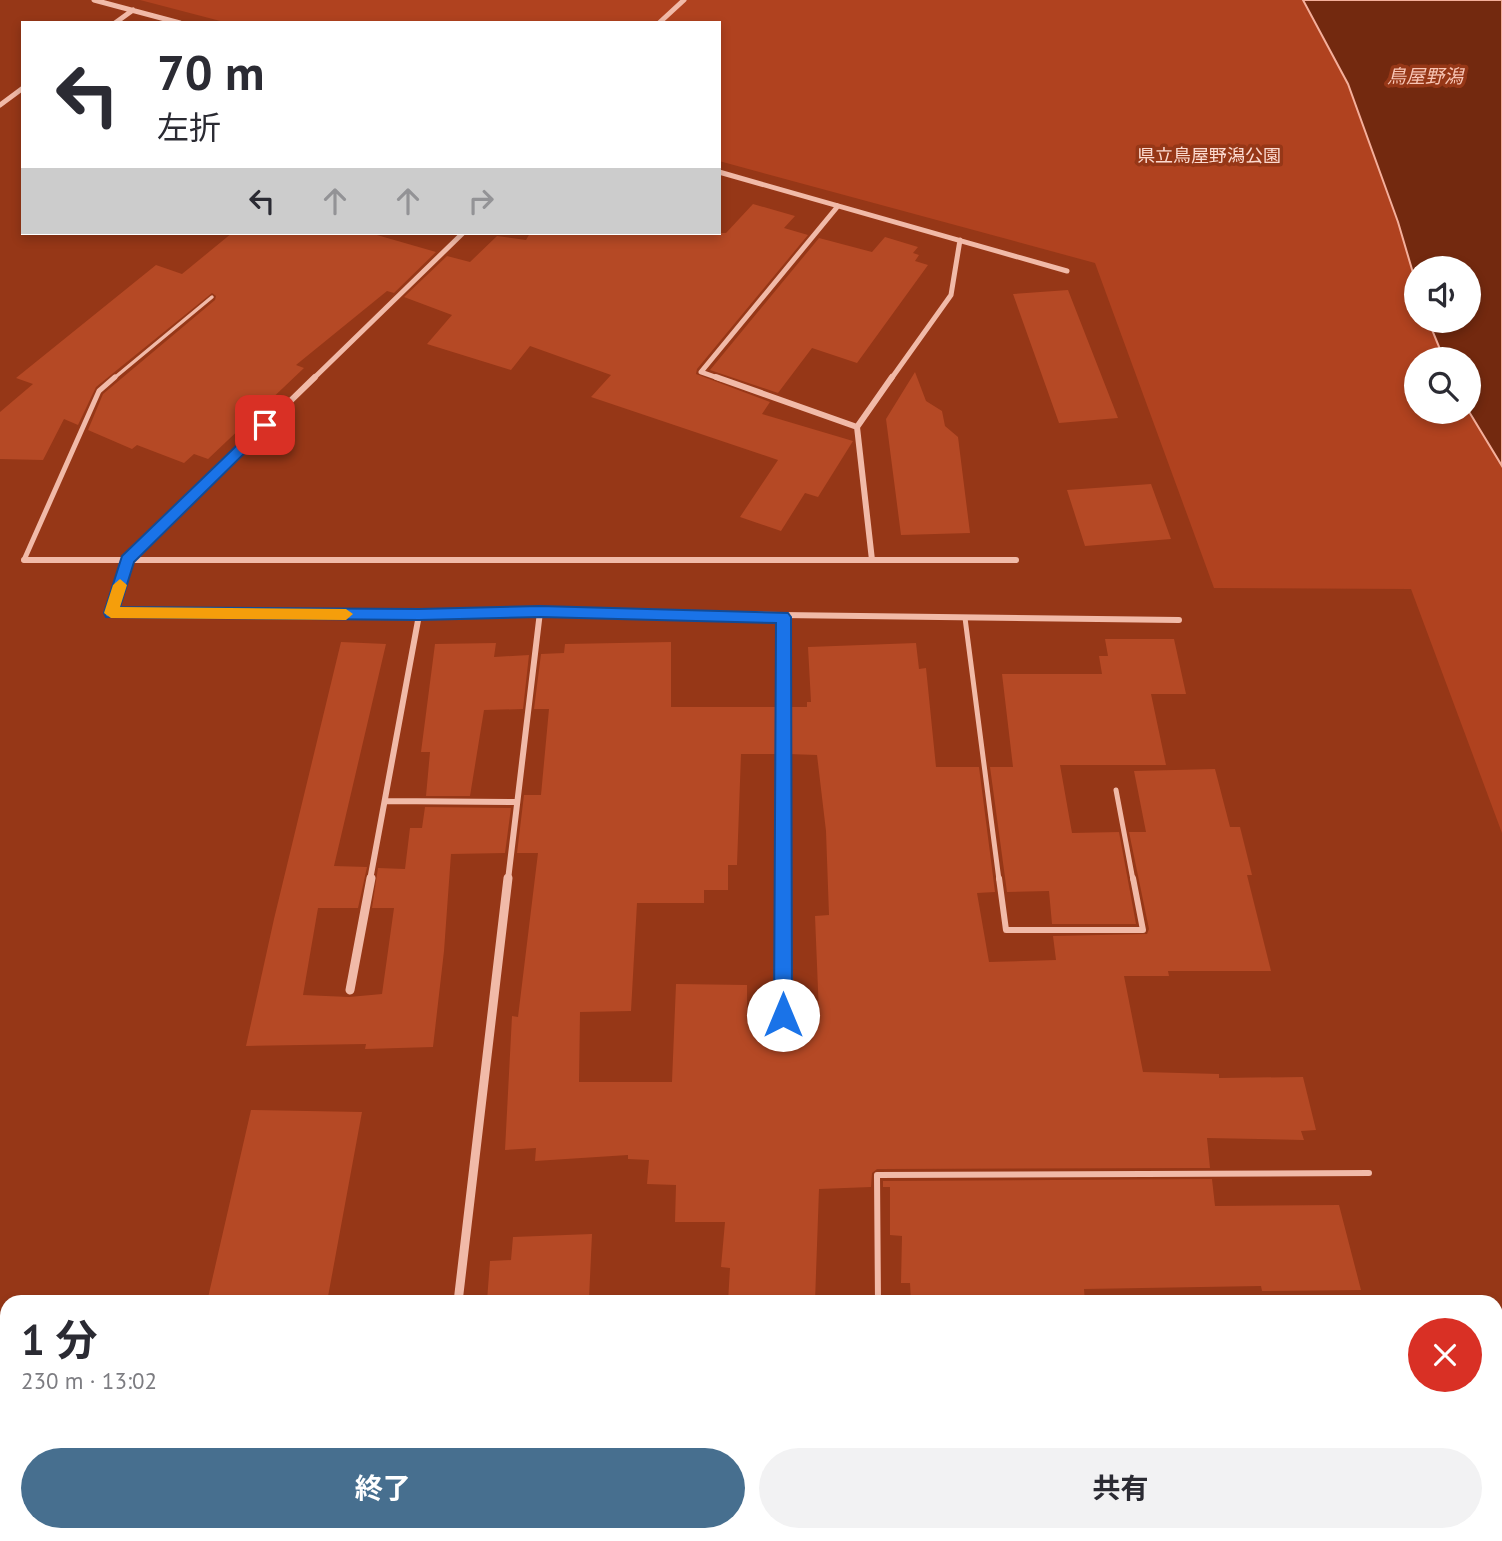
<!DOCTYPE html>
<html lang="ja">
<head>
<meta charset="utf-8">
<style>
  body { margin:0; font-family:"PT Sans","Noto Sans JP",sans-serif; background:#f2f2f3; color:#2b2b33; height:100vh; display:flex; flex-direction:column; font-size:26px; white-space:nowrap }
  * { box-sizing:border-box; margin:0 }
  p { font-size:23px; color:#7c7c81 }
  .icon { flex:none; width:38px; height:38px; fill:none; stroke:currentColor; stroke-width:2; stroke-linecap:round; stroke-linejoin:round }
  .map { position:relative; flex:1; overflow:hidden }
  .sheet { position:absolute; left:0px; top:1295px; width:1503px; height:247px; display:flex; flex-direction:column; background:#fff; border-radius:21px 21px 0 0; box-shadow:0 4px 10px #0003 }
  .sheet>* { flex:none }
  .top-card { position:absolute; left:21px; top:21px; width:700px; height:214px; border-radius:0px; box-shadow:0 4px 10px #0003; background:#fff; color:#2b2b33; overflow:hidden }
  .tools { position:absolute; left:1404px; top:256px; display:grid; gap:14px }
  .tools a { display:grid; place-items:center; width:77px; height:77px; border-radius:50%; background:#fff; box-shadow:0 4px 10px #0003; font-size:35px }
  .pin { position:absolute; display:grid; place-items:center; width:60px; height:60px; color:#fff; margin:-30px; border-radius:14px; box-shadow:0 4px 10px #0006 }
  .me { position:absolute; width:77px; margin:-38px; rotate:0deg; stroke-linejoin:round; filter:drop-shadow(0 0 5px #0008) }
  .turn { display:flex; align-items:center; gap:24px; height:147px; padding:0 21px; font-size:32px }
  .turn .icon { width:91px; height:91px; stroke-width:2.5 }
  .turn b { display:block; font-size:49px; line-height:60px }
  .lanes { display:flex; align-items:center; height:66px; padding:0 21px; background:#0003; justify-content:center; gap:35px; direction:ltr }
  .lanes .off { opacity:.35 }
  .round { display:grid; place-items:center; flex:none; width:74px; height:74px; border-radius:37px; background:#f2f2f3 }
  .head { display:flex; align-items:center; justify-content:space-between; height:119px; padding:0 21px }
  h1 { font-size:42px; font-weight:700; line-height:52px }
  .button { display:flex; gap:14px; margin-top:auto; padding:14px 21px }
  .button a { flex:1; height:80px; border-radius:42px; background:#476f8f; color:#fff; font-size:28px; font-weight:700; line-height:80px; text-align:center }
  .button a+a { background:#f2f2f3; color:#2b2b33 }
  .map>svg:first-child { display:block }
  .green { fill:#b0421f }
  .water { fill:#73290f; stroke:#f4af9b; stroke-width:2 }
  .building { fill:#b54925 }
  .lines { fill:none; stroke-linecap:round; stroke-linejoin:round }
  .lane-far2 { stroke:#f1baa8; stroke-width:3.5 }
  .lane-far1 { stroke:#f1baa8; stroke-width:5 }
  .lane { stroke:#f1baa8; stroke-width:6 }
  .street-far2 { stroke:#f1baa8; stroke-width:5 }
  .street-far1 { stroke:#f1baa8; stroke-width:6 }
  .street { stroke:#f1baa8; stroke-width:9 }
  .route { fill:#1a73e8; stroke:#114b97; stroke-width:2 }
  .slow { fill:#f59e0b }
  .labels { text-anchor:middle; stroke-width:7; stroke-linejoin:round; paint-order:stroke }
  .far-park-label { font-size:18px; fill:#fcdad0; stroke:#963717 }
  .far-water-label { font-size:19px; font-style:italic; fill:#f8c5b5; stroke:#963717 }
</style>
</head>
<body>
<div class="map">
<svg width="1502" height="1541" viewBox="0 0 1502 1541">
  <rect width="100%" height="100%" fill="#963717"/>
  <path class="green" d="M140,0H1303L1348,84L1398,222L1416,283V320H1428L1444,359H1416V411L1468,410L1502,466V833L1411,589L1214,588L1095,263L719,161V23H228Z
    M1502,1383V1497L1496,1482V1385Z"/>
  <path class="water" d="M1303,0H1502V466L1468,410V359H1444L1428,320H1468V268H1416V283L1398,222L1348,84Z"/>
  <path class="building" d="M753,204L795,216L784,228L808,235L697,369L696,374L770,402L762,414L853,441L818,497L805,493L781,531L740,517L778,460L591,397L611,375L530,346L511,370L427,344L452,315L404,297L447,256L470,262L497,236L526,240L530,233H726Z
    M232,233H370L436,252L394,293L387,291L296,365L304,368L208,459L194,454L184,463L137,445L132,449L88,430L103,394L215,300L216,296L212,293L96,387L78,425L64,419L43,460L0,459V412L33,384L16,378L156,265L182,274Z
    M885,237L918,247L913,253L919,255L915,261L928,265L857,363L812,348L778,393L710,370L819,238L872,252Z
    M1068,290L1118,418L1059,423L1013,294Z
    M915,372L926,401L942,411L945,426L958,437L970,533L901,535L886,419Z
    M1151,484L1171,539L1085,546L1067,490Z
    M1105,639H1174L1186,694H1151L1166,765H1060L1072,833L1119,832L1136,924H1052L1049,891L1007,892L990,767H1013L1002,674H1102L1099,656H1108Z
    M341,642L386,644L334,866L367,867L358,908H318L303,995L349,997L382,994L394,908H372L378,868L405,869L410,828H422L425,807L511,808L505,853L451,854L444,951L433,1047L365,1049L366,1044L246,1046L274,919Z
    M671,642V707H778V754H741L737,865H728V890H704V903H637L631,1011L580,1012L579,1082H672L676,984L747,985V1017L778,1016L784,1021L789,1016L819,1014L815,916L829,915L826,831L817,755L788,754V707H807V702H811L808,647L916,643L919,669L926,668L936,767H979L995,892L977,893L989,962L1056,960L1053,936L1147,934L1149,929L1129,832H1146L1134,771L1215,769L1230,827H1240L1252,875H1247L1271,971H1168L1169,976H1124L1143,1072L1219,1074V1078L1303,1077L1316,1130L1301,1131L1304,1140L1207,1138L1210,1168L877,1169L872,1173L871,1187L819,1189L815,1302H728L730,1268L721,1267L725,1222H675L676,1185L647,1184L649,1160L628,1159V1155L535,1161L536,1148L505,1150L512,1016L518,1017L538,853H517L524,795H541L549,709H534L541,654L564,653L565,644Z
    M496,643L494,657L529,655L523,709L484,710L470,796H512H426L430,752H421L435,644Z
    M251,1110L362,1112L327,1302H207Z
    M1212,1179L1215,1206L1339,1205L1361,1290L1262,1291L1261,1286L1084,1289L1085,1302H911L910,1283H901L902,1236L890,1235V1187H883V1181Z
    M592,1234L589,1299L487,1301L490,1261L511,1260L513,1237Z"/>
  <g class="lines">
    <path class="lane-far2" d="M113,379L212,297"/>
    <path class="lane-far1" d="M24,560L99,391L115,377
      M783,617V880
      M965,618L999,880
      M1116,790L1133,880"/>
    <path class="lane" d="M783,878V1015
      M999,878L1006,930H1143L1133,878
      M878,1302L877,1175L1369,1173
      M880,1535V1541"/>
    <path class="street-far2" d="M94,0L180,23
      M115,23L133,10
      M659,23L684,0
      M0,105L23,88
      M719,172L1067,271
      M313,379L463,233
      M721,379L701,372L838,206
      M891,379L951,295L960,240"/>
    <path class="street-far1" d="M315,377L127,560L111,613L419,615L540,612L1179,620
      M716,377L857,427
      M24,560H1016
      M872,560L857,427L892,377
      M385,801L517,802
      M370,880L419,615
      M508,880L540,612"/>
    <path class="street" d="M350,990L371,878
      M458,1302L508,878
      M430,1535V1541"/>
  </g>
  <path class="route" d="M265,421L272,425L270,428L134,562L120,607L419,609L540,606L788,613L791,617L792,1015L789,1021L783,1024L776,1021L774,1015L776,623L540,617L419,620L106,617L104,613L122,556L261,422Z"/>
  <path class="slow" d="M120,579L127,585L120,607L346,609L353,614L346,620L111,618L104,613L113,585Z"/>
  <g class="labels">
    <g class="far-park-label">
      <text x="1209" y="162">県立鳥屋野潟公園</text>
    </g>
    <g class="far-water-label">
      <text x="1425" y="83">鳥屋野潟</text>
    </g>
  </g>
</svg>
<div class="tools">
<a><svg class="icon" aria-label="sound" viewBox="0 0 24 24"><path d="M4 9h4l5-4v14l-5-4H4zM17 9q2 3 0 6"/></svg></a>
<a><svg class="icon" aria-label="search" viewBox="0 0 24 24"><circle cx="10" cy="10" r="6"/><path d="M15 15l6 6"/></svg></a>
</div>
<div class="pin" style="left:265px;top:425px;background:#d93025"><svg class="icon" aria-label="arrive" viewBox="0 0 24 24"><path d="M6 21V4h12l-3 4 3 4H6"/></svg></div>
<svg class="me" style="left:783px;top:1015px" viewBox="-20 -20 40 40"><circle r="19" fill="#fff"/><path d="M0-13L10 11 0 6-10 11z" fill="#1a73e8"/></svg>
<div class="top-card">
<div class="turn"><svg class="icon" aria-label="left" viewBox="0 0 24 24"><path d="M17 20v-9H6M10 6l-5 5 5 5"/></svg><div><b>70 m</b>左折</div></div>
<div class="lanes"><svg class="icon" aria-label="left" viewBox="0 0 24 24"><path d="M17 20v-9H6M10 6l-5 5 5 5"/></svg><svg class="icon off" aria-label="ahead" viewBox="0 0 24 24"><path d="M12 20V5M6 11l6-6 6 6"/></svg><svg class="icon off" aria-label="ahead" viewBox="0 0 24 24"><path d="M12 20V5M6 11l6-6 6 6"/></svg><svg class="icon off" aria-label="right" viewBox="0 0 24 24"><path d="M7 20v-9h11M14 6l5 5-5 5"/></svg></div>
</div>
<section class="sheet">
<div class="head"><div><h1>1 分</h1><p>230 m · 13:02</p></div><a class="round" style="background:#d93025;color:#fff"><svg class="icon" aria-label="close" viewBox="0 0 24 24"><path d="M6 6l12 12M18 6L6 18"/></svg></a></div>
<div class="button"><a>終了</a><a>共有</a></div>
</section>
</div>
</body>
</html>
